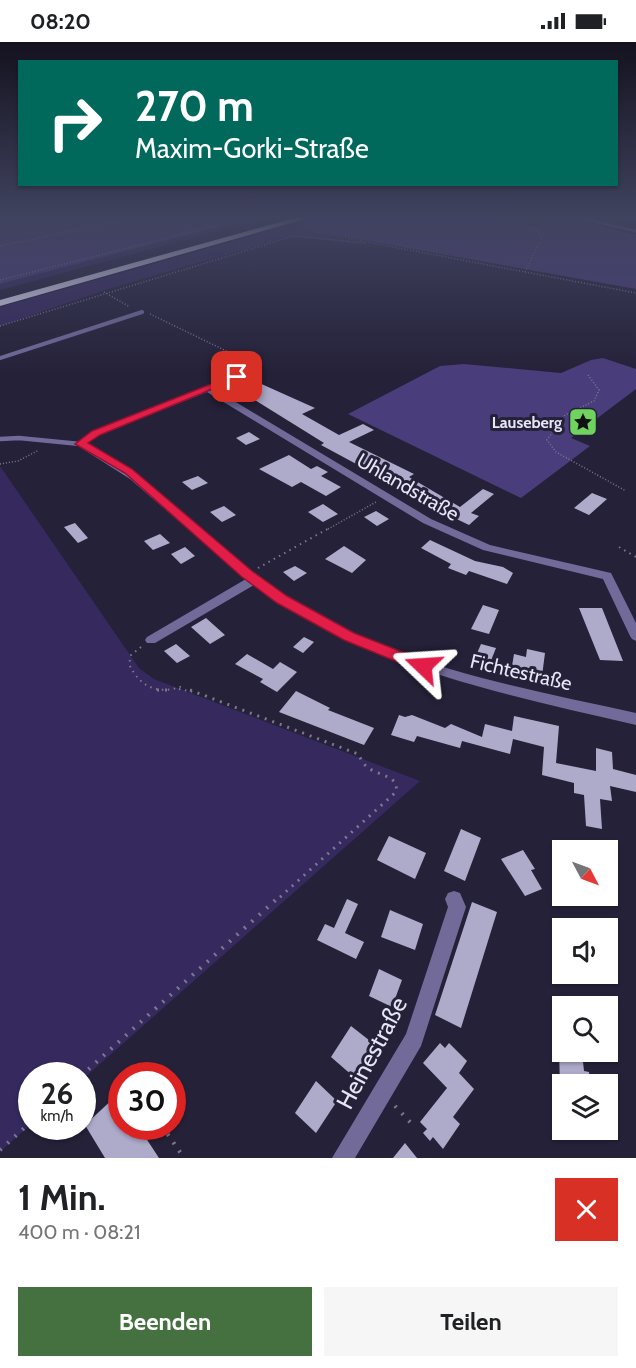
<!DOCTYPE html>
<html lang="de">
<head>
<meta charset="utf-8">
<style>
  body { margin:0; font-family:Cabin,sans-serif; background:#f6f6f6; color:#202124; height:100vh; display:flex; flex-direction:column; font-size:22px; white-space:nowrap }
  * { box-sizing:border-box; margin:0 }
  p { font-size:20px; color:#757577 }
  .icon { flex:none; width:33px; height:33px; fill:none; stroke:currentColor; stroke-width:2; stroke-linecap:round; stroke-linejoin:round }
  .map { position:relative; height:1116px; overflow:hidden }
  .details { display:flex; flex-direction:column; background:#fff; flex:1 }
  .details>* { flex:none }
  .banner { position:absolute; left:18px; top:18px; width:600px; height:126px; border-radius:0px; box-shadow:0 2px 4px #0004; background:#00695c; color:#fff; overflow:hidden }
  .needle { width:39px; rotate:131deg }
  .controls { position:absolute; left:552px; top:798px; display:grid; gap:12px }
  .controls a { display:grid; place-items:center; width:66px; height:66px; border-radius:0px; background:#fff; box-shadow:0 2px 4px #0004; font-size:30px }
  .speed { position:absolute; left:18px; top:1020px; display:flex; gap:12px; font-size:30px; font-weight:700; text-align:center }
  .speed>* { display:grid; place-content:center; width:78px; height:78px; border-radius:50%; background:#fff; box-shadow:0 2px 4px #0004; line-height:1 }
  .speed small { font-size:15px; font-weight:400 }
  .speed .limit { border:9px solid #d22; background:#fff; color:#111 }
  .pin { position:absolute; display:grid; place-items:center; width:51px; height:51px; color:#fff; margin:-26px; border-radius:12px; box-shadow:0 3px 9px #0006 }
  .me { position:absolute; width:66px; margin:-33px; rotate:290deg; stroke-linejoin:round; filter:drop-shadow(0 0 4px #0008) }
  .turn { display:flex; align-items:center; gap:21px; height:126px; padding:0 18px; font-size:27px }
  .turn .icon { width:78px; height:78px; stroke-width:2.5 }
  .turn b { display:block; font-size:42px; line-height:51px }
  .round { display:grid; place-items:center; flex:none; width:63px; height:63px; border-radius:0px; background:#f6f6f6 }
  .headline { display:flex; align-items:center; justify-content:space-between; height:102px; padding:0 18px }
  h1 { font-size:36px; font-weight:800; line-height:45px }
  .action { display:flex; gap:12px; margin-top:auto; padding:12px 18px }
  .action a { flex:1; height:69px; border-radius:0px; background:#44713f; color:#fff; font-size:24px; font-weight:800; line-height:69px; text-align:center }
  .action a+a { background:#f6f6f6; color:#202124 }
  .status { display:flex; justify-content:space-between; align-items:center; height:42px; padding:0 30px; background:#fff; direction:ltr }
  .status svg { height:16px; fill:currentColor }
  .map>svg:first-child { display:block }
  .green { fill:#35295e }
  .forest { fill:#4a3d7b }
  .building { fill:#aeaaca }
  .lines { fill:none; stroke-linecap:round; stroke-linejoin:round }
  .path-far3 { stroke:#7c798d; stroke-width:1.5; stroke-dasharray:1 2; stroke-linecap:butt }
  .path-far2 { stroke:#7c798d; stroke-width:2; stroke-dasharray:1.5 4.5; stroke-linecap:butt }
  .path-far1 { stroke:#7c798d; stroke-width:3; stroke-dasharray:2 6; stroke-linecap:butt }
  .path { stroke:#7c798d; stroke-width:4; stroke-dasharray:2 8; stroke-linecap:butt }
  .lane-far2 { stroke:#726b9a; stroke-width:3 }
  .lane-far1 { stroke:#726b9a; stroke-width:4 }
  .lane { stroke:#726b9a; stroke-width:4.5 }
  .street { fill:#726b9a; fill-rule:evenodd }
  .highway { fill:#e0ddf5; fill-rule:evenodd }
  .route { fill:#e11d48; stroke:#92132f; stroke-width:1.5 }
  .labels { text-anchor:middle; stroke-width:6; stroke-linejoin:round; paint-order:stroke }
  .far-poi-label { font-size:16px; font-weight:bold; fill:#e7e6f6; stroke:#252139; text-anchor:end }
  .street-label { font-size:20px; fill:#e7e6f6; stroke:#252139 }
  .near-street-label { font-size:24px; fill:#e7e6f6; stroke:#252139 }
</style>
</head>
<body>
<div class="status"><b>08:20</b><svg viewBox="0 0 49 12"><path d="M0 12V9h3v3zM5 12V6h3v6zM10 12V3h3v9zM15 12V0h3v12zM26 1h20v11H26zM47 4h2v5h-2z"/></svg></div>
<div class="map">
<svg width="636" height="1116" viewBox="0 0 636 1116">
  <rect width="100%" height="100%" fill="#252139"/>
  <path class="green" d="M257,175H269L0,248V242Z
    M322,175H329L302,183L319,190L636,248L311,189L292,183Z
    M284,185L379,205L302,195L284,196L105,248L0,284V265Z
    M0,424L139,626L154,637L420,739L83,1037L82,1034H32L31,1082L0,1110Z"/>
  <path class="forest" d="M0,175H257L0,242Z
    M329,175H505L539,185L543,175H566L636,193V247L319,190L301,183Z
    M603,316L636,327V347L571,396L590,404L521,456L348,372L440,324L464,322L561,331L591,318Z"/>
  <path class="building" d="M257,340L315,366L302,372L339,393L363,382L374,388L349,400L414,432L409,435L460,465L483,447L494,452L471,471L479,474L469,483L442,470L439,472L410,451L321,403L324,401L237,347Z
    M249,390L260,397L246,403L236,396Z
    M289,413L311,427L317,424L328,430L321,434L341,445L326,454L301,440L292,445L259,427Z
    M198,434L208,441L192,448L182,440Z
    M592,451L607,457L589,473L574,466Z
    M323,462L338,472L323,480L308,470Z
    M224,464L236,473L222,480L210,470Z
    M376,469L389,477L377,484L364,475Z
    M75,481L88,496L78,501L64,485Z
    M160,492L170,501L153,508L144,499Z
    M430,498L475,519L503,525L513,531L507,542L469,529L466,533L448,526L451,522L421,506Z
    M344,504L366,518L352,531L325,517Z
    M185,505L195,514L181,522L171,512Z
    M295,524L307,531L294,539L283,530Z
    M483,563L499,568L489,592L471,587Z
    M579,566H602L623,619L600,618Z
    M206,576L225,593L210,602L191,585Z
    M304,595L314,600L303,611L293,605Z
    M176,602L190,614L177,621L164,609Z
    M481,602L496,606L490,621L475,616Z
    M527,607L545,611L542,634L512,624L514,612L526,615Z
    M247,612L273,627L280,620L297,630L277,650L260,640L263,637L235,622Z
    M296,649L330,666L328,668L374,686L364,703L279,670Z
    M399,673L405,675L412,673L445,686L451,682L482,695L485,682L512,689L514,674L559,684L556,721L596,729V706L612,710L613,727L636,733V750L610,744L612,759L600,757L602,787L586,784L584,753L574,751V741L542,733L544,705L513,697L510,712L462,699L460,706L417,694L414,700L391,693Z
    M461,787L481,796L465,839L444,829Z
    M389,794L426,811L415,837L377,818Z
    M523,808L535,827L531,828L542,847L525,854L501,817Z
    M347,857L358,862L345,891L364,900L356,917L317,898L325,882L334,886Z
    M472,860L497,870L461,986L435,973Z
    M390,868L423,882L415,908L381,895Z
    M379,927L402,938L392,965L369,954Z
    M351,984L374,1002L354,1035L331,1015Z
    M440,1001L445,1006L449,1001L467,1019L459,1031L474,1047L453,1075L460,1082L443,1107L433,1095L430,1099L423,1091L427,1087L420,1080L447,1046L423,1021Z
    M559,1010H582L584,1029L589,1030L590,1042H560Z
    M316,1039L337,1059L316,1091L295,1071Z
    M117,1053L122,1059V1084H138L159,1116H105L85,1083Z
    M405,1101L417,1116H393Z"/>
  <g class="lines">
    <path class="path-far3" d="M298,187L636,251
      M0,204L139,175
      M525,230L542,196L535,183L539,175
      M0,238L219,183L221,179L212,175
      M104,250L130,265
      M150,272L247,319
      M0,284L294,194L366,201
      M588,333L599,348L594,359L565,373L547,398L556,410L626,449
      M0,422L18,419L39,408
      M328,487L376,460"/>
    <path class="path-far2" d="M619,505L636,515
      M258,526L331,485
      M141,605L131,613L129,622C140,646 160,654 185,643
      M179,647L194,650"/>
    <path class="path-far1" d="M157,648H171
      M190,648L358,712C361,717 364,724 370,727C381,734 399,734 396,750L279,856"/>
    <path class="path" d="M81,1034L280,854
      M395,1064L411,1081
      M162,1084L184,1116
      M0,1108L32,1079"/>
    <path class="lane-far2" d="M576,175L636,189"/>
    <path class="lane-far1" d="M0,316L142,270"/>
    <path class="lane" d="M0,397L19,396L80,402"/>
    <path class="street" d="M249,327L256,329L214,347L431,477L490,503L611,531L636,581V599L632,597L630,594L603,537L483,508L423,481L207,350L99,393L86,402C162,443 214,507 284,554C389,622 516,645 636,671V683C503,652 366,625 254,543L155,601H147L145,598L147,595L246,537L130,437L75,402L93,389Z
      M454,849L460,851L466,865L421,1004L355,1116H332L406,992L448,865L445,857L448,851Z"/>
    <path class="highway" d="M298,175H312L0,264V258Z"/>
  </g>
  <linearGradient id="sky" x2="0" y2="1"><stop stop-color="#14121f"/><stop offset="0.53" stop-color="#40435f"/><stop offset="1" stop-color="#40435f" stop-opacity="0"/></linearGradient>
  <rect width="636" height="331" fill="url(#sky)"/>
  <path class="route" d="M234,333L242,335L100,393L88,401L132,427L252,529L287,554L354,591L428,620L430,624L428,628H417L344,598L277,561L242,535L125,431L75,402L92,389Z"/>
  <defs>
    <g id="sight-square" transform="scale(1.5)"><rect x="-9" y="-9" width="18" height="18" rx="4" fill="#70d35f" stroke="#252139"/><path d="M0-6L1.8-2.2L6-1.7L2.9 1.2L3.7 5.4L0 3.3L-3.7 5.4L-2.9 1.2L-6-1.7L-1.8-2.2Z" fill="#111"/></g>
  </defs>
  <g fill-rule="evenodd">
    <use href="#sight-square" x="583" y="380"/>
  </g>
  <g class="labels">
    <g class="far-poi-label">
      <text x="562" y="386">Lauseberg</text>
    </g>
    <g class="street-label">
      <text transform="translate(408 445) rotate(30)" y="7">Uhlandstraße</text>
      <text transform="translate(521 630) rotate(13)" y="7">Fichtestraße</text>
    </g>
    <g class="near-street-label">
      <text transform="translate(372 1011) rotate(-62)" y="8">Heinestraße</text>
    </g>
  </g>
</svg>
<div class="controls">
<a><svg class="needle" viewBox="-14 -14 28 28"><path d="M0-13l5 13h-10z" fill="#e53935"/><path d="M0 13l5-13h-10z" fill="#757577"/></svg></a>
<a><svg class="icon" aria-label="sound" viewBox="0 0 24 24"><path d="M4 9h4l5-4v14l-5-4H4zM17 9q2 3 0 6"/></svg></a>
<a><svg class="icon" aria-label="search" viewBox="0 0 24 24"><circle cx="10" cy="10" r="6"/><path d="M15 15l6 6"/></svg></a>
<a><svg class="icon" aria-label="layers" viewBox="0 0 24 24"><path d="M12 4l9 5-9 5-9-5zM3 14l9 5 9-5"/></svg></a>
</div>
<div class="speed"><div>26<small>km/h</small></div><div class="limit">30</div></div>
<div class="pin" style="left:237px;top:335px;background:#d93025"><svg class="icon" aria-label="arrive" viewBox="0 0 24 24"><path d="M6 21V4h12l-3 4 3 4H6"/></svg></div>
<svg class="me" style="left:423px;top:624px" viewBox="-20 -20 40 40"><path d="M0-17L14 15 0 8-14 15z" fill="#e11d48" stroke="#fff" stroke-width="4"/></svg>
<div class="banner">
<div class="turn"><svg class="icon" aria-label="right" viewBox="0 0 24 24"><path d="M7 20v-9h11M14 6l5 5-5 5"/></svg><div><b>270 m</b>Maxim-Gorki-Straße</div></div>
</div>
</div>
<section class="details">
<div class="headline"><div><h1>1 Min.</h1><p>400 m · 08:21</p></div><a class="round" style="background:#d93025;color:#fff"><svg class="icon" aria-label="close" viewBox="0 0 24 24"><path d="M6 6l12 12M18 6L6 18"/></svg></a></div>
<div class="action"><a>Beenden</a><a>Teilen</a></div>
</section>
</body>
</html>
